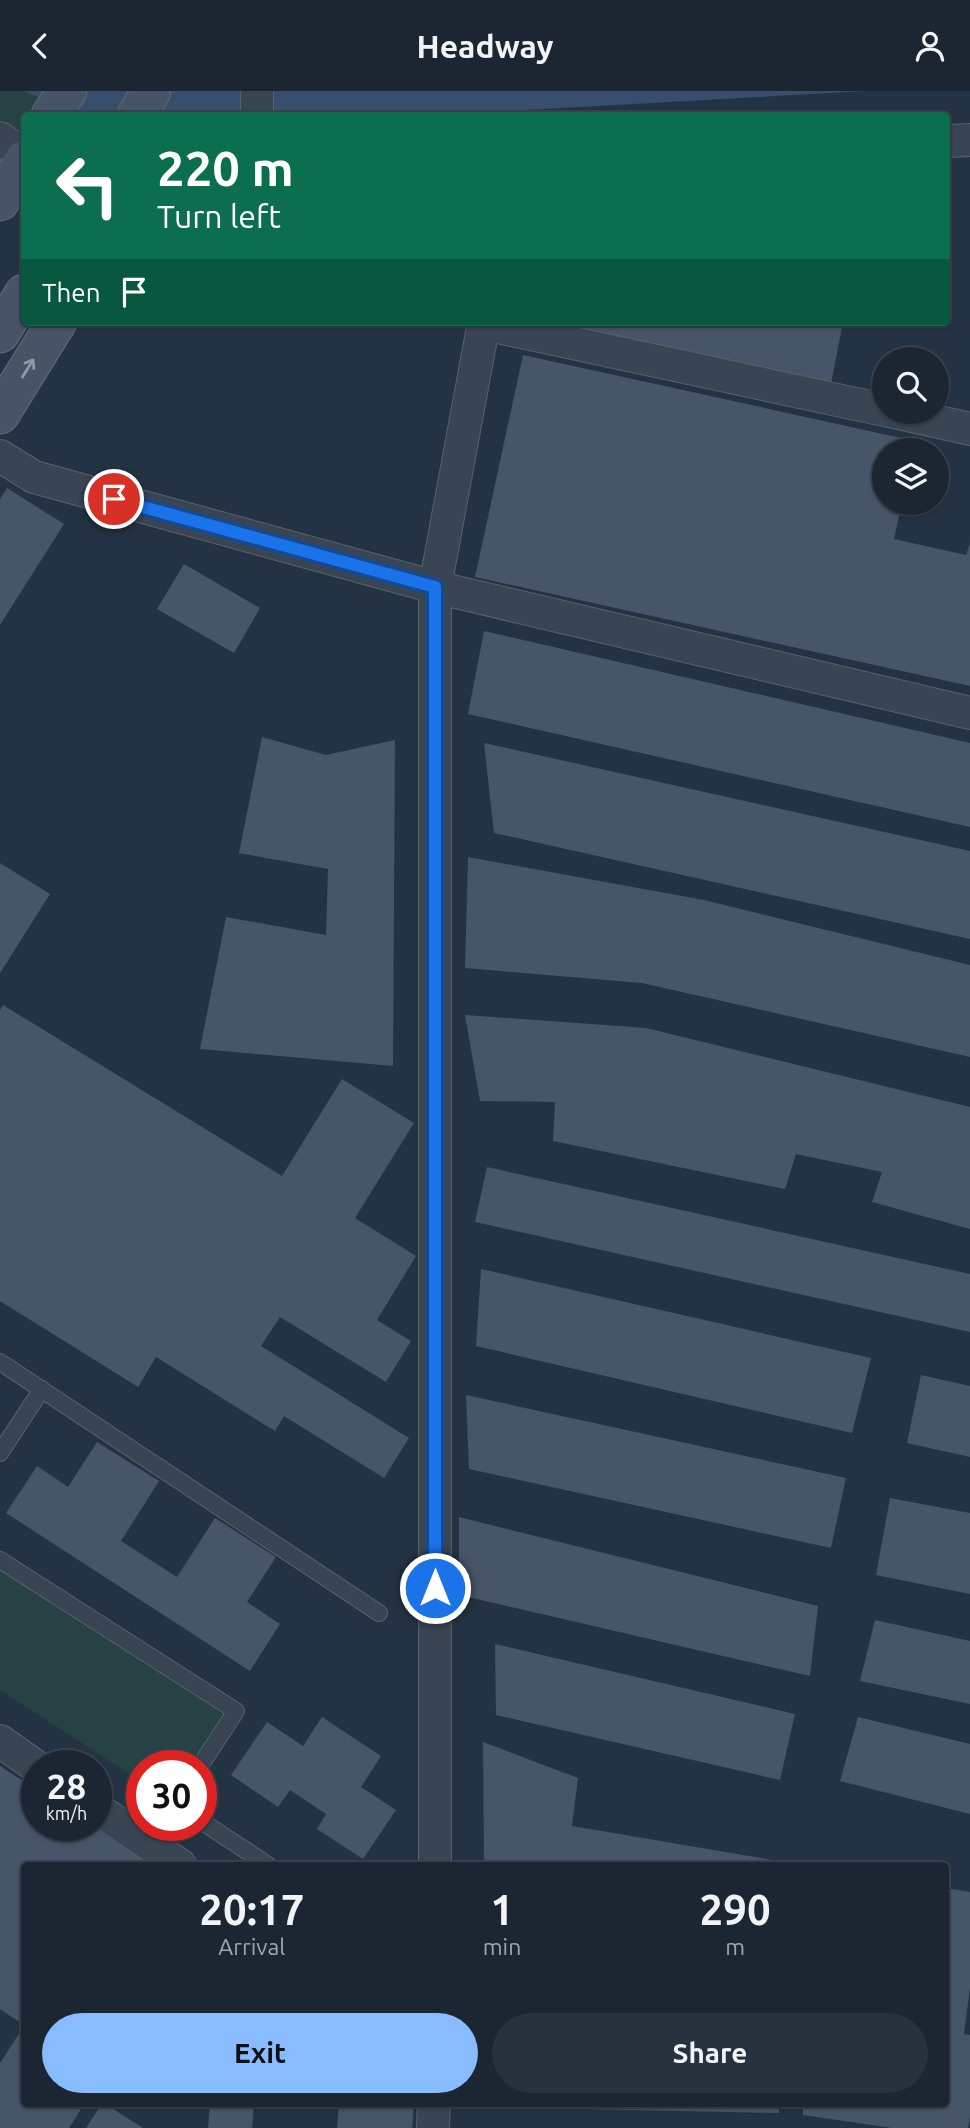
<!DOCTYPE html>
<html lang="en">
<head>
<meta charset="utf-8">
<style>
  body { margin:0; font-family:Ubuntu,sans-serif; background:#28323e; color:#f1f3f6; height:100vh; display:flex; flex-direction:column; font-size:26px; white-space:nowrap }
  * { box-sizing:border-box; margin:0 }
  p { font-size:23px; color:#a0a5ac }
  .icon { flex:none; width:38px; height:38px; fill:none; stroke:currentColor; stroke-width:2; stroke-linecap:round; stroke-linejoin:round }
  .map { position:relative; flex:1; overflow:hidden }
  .drawer { position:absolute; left:21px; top:1771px; width:928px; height:245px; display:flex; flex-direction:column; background:#1b2632; border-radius:7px; box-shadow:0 2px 5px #0004,0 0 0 2px #39434d }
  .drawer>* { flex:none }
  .banner { position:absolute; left:21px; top:21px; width:929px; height:214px; border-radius:7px; box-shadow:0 2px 5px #0004,0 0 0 2px #39434d; background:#0b6e4f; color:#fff; overflow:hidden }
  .fabs { position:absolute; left:872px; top:256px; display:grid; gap:14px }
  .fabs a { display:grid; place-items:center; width:77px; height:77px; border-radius:50%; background:#1b2632; box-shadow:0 2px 5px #0004,0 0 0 2px #39434d; font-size:35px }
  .speed { position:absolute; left:21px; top:1659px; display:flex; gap:14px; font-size:35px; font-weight:700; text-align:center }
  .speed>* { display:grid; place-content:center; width:91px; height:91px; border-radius:50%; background:#1b2632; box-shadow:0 2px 5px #0004,0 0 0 2px #39434d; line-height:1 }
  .speed small { font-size:18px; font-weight:400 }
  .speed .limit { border:10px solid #d22; background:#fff; color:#111 }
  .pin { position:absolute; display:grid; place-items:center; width:60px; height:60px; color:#fff; margin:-30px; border:4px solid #fff; border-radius:50%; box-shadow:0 2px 7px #0007 }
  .me { position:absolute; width:77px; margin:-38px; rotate:0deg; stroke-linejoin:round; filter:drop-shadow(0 0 5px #0008) }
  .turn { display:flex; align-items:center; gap:24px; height:147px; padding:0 21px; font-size:32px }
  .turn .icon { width:91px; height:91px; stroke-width:2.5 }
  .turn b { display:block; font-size:49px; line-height:60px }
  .then { display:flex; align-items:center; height:66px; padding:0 21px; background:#0003; gap:14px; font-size:26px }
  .eta { display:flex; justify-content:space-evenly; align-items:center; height:119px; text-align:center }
  .eta b { font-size:42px; font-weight:600; line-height:49px }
  .cta { display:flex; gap:14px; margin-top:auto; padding:14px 21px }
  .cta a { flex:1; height:80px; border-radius:42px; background:#8bf; color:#111; font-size:28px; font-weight:600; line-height:80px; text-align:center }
  .cta a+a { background:#28323e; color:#f1f3f6 }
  header { display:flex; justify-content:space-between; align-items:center; height:91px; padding:0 21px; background:#1b2632; font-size:32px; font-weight:600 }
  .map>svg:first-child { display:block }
  .green { fill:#264244 }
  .water { fill:#374f6c }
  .building { fill:#465568 }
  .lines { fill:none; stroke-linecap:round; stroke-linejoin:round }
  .lane-casing { stroke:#576270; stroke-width:18 }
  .street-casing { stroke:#576270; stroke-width:34 }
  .secondary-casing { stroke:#576270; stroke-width:41 }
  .lane { stroke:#394553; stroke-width:16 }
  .street { stroke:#394553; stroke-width:32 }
  .secondary { stroke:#465466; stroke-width:38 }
  .oneway { stroke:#8f9aa9 }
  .route-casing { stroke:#114b97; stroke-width:18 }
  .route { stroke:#1a73e8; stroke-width:12 }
</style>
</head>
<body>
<header><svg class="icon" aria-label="back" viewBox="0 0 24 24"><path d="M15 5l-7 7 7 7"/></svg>Headway<svg class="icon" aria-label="person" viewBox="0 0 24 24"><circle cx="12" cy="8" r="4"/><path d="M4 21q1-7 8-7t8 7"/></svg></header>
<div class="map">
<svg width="970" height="2037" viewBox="0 0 970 2037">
  <rect width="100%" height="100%" fill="#243343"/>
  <path class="green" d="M0,0H67L51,24H24V68L0,109Z
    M0,1469L236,1620L200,1675H142V1691L0,1599Z"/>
  <path class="water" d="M24,0H866L436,24H77Z"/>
  <path class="building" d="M529,231H843L831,293Z
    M523,264L915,350L913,359H884V411H902L894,448L966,464L970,452V595L475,486Z
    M7,397L64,433L0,534V408Z
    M184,473L260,517L234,562L157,518Z
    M484,540L970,652V736L468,623Z
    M262,646L326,664L395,649L393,975L200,958L226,826L326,844L328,778L239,762Z
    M484,652L970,760V848L494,742Z
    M468,766L704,809L970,874V966L642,892L465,877Z
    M0,772L50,803L0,882Z
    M3,914L282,1085L342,988L414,1032L355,1127L416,1165L377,1229L411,1250L386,1291L280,1226L261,1255L409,1347L384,1387L284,1325L275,1340L156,1266L138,1296L0,1210V919Z
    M465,924L646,937L970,1016V1138L872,1111L882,1081L796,1063L785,1098L553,1050L555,1011L480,1010Z
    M487,1076L970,1183V1241L475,1131Z
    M481,1178L871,1267L852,1342L476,1255Z
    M921,1284L970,1295V1366L907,1352Z
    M466,1304L846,1387L831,1457L469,1378Z
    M97,1351L159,1390L121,1450L177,1486L215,1427L276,1466L247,1511L280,1533L250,1580L6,1422L37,1375L68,1396Z
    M890,1407L970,1422V1503L876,1484Z
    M459,1426L818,1515L810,1585L459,1504Z
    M875,1529L970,1550V1613L860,1590Z
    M495,1553L795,1623L780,1689L496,1624Z
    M322,1626L381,1665L361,1696L396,1719L363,1768L317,1738L326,1723L290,1699L278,1716L231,1684L267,1631L303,1655Z
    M858,1626L970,1653V1723L840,1690Z
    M483,1651L578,1687L572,1735L802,1774H484Z
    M0,1675L37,1699V1734H90L151,1774H24V1934L0,1918Z
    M945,1797L970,1801V1896L964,1943L970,1944V2025L968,2037H892L803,2024V2012H945Z
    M24,1935V2012H85L69,2037H0V1972Z
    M102,2012H104L143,2037H86Z
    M210,2012H254L252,2037H208Z
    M339,2012H414L412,2037H337Z
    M533,2012H779V2022L533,2017Z"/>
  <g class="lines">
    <g class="lane-casing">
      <path id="lane" d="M0,1271L379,1522
        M0,1362L42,1298
        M0,1469L236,1620L200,1675
        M201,1730L268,1774"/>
    </g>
    <g class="street-casing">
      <path id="street" d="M257,0V24
        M0,47L14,57
        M947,50L970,49
        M484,233L884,319
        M889,320L970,338
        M0,365L34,386L435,496L970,622
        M0,1650L37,1676
        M96,1717L180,1774
        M435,1774V496L484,231
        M433,2037L434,2012"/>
    </g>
    <g class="secondary-casing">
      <path id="secondary" d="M51,24L67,0
        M137,24L151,0
        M0,110L24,69
        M0,242L24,203
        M0,323L57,231"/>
    </g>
    <use href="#lane" class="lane"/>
    <use href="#street" class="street"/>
    <use href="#secondary" class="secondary"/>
  </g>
  <defs><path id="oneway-shaft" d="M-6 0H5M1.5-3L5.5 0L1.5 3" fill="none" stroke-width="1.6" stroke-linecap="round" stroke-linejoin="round" transform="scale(1.75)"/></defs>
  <use class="oneway" href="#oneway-shaft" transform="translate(28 277) rotate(-58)"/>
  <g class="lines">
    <g class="route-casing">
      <path id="route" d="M114,408L435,496V1497"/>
    </g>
    <use href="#route" class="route"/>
  </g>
</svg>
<div class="fabs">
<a><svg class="icon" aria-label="search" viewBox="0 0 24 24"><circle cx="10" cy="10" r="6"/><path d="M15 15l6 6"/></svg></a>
<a><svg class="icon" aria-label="layers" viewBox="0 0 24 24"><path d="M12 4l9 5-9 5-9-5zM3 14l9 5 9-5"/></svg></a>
</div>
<div class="speed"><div>28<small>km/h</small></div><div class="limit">30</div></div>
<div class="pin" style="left:114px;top:408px;background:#d93025"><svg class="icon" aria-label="arrive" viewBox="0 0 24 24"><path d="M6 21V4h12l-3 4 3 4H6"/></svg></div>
<svg class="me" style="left:435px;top:1497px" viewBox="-20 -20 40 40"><circle r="17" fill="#1a73e8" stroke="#fff" stroke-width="3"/><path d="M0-11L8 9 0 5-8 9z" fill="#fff"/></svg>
<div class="banner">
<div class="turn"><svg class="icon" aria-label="left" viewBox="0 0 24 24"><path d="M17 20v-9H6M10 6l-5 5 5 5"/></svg><div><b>220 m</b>Turn left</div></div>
<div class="then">Then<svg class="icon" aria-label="arrive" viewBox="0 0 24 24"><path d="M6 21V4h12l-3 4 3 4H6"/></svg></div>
</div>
<section class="drawer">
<div class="eta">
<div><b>20:17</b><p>Arrival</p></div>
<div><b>1</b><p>min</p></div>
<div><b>290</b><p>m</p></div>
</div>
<div class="cta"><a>Exit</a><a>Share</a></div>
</section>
</div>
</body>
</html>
